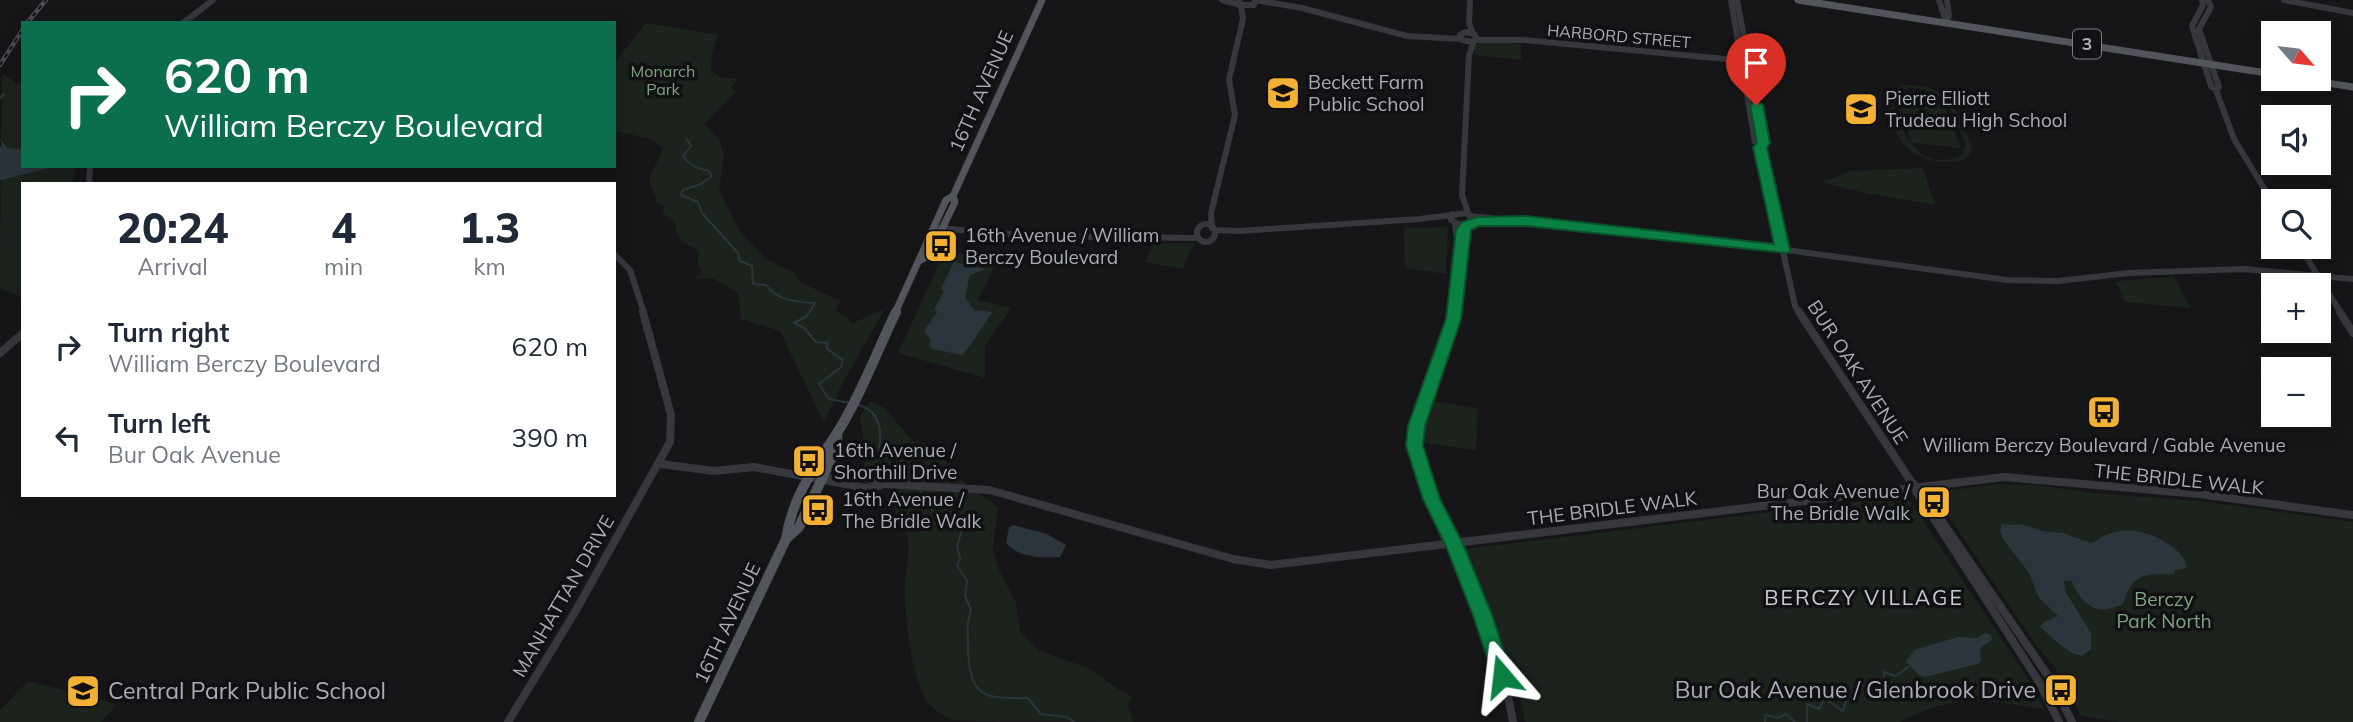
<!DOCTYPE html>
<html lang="en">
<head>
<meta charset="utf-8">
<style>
  body { margin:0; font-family:Mulish,sans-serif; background:#f2f2f3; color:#1f2937; height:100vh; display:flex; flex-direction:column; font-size:26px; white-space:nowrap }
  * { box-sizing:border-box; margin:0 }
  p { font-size:23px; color:#747a83 }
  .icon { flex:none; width:38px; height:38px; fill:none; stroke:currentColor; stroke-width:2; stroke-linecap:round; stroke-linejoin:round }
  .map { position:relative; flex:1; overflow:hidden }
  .panel { position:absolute; left:21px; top:182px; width:595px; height:315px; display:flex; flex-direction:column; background:#fff; border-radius:0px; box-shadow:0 4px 18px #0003 }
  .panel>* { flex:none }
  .guide { position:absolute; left:21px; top:21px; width:595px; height:147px; border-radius:0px; box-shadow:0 4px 18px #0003; background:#0b6e4f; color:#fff; overflow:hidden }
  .needle { width:46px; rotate:118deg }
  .controls { position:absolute; left:2261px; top:21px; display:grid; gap:14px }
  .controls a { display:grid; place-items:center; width:70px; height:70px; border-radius:0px; background:#fff; box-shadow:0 4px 18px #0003; font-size:35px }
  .pin { position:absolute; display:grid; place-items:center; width:60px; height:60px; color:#fff; margin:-72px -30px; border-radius:50% 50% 50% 0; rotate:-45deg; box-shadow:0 0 7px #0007 }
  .pin .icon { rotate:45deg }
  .me { position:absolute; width:77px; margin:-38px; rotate:343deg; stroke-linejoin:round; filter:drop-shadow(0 0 5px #0008) }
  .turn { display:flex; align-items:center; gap:24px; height:147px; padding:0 28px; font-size:32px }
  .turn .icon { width:91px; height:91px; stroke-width:2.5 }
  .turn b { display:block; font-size:49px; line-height:60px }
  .eta { display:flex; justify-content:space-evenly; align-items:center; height:119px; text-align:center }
  .eta b { font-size:42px; font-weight:800; line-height:49px }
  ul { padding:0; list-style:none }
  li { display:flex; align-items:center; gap:21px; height:91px; padding:0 28px }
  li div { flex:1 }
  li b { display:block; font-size:26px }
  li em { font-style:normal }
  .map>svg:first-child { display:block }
  .green { fill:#1c231d; fill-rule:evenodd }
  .water { fill:#2c353c }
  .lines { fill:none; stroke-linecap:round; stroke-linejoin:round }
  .stream { stroke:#2c353c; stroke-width:2 }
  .minor-far1 { stroke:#37383d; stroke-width:6 }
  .minor { stroke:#37383d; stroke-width:8 }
  .major-far1 { stroke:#53555c; stroke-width:7 }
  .major { stroke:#53555c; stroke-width:10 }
  .rail-casing { stroke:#4a4c52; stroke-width:4.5 }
  .rail { stroke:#111113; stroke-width:2; stroke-dasharray:4.5; stroke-linecap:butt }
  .route { fill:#0b8043; stroke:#07532c; stroke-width:2 }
  .labels { text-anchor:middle; stroke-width:7; stroke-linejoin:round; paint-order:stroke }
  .far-street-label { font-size:16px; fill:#a8adb8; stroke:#111113 }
  .far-park-label { font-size:16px; fill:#7fa381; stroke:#111113 }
  .shield { fill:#111113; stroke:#7b7e86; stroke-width:2 }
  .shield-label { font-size:18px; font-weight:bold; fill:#a8adb8 }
  .poi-label { font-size:19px; fill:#a8adb8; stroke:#111113; text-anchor:start }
  .street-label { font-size:19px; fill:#a8adb8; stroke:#111113 }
  .park-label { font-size:19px; fill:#7fa381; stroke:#111113 }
  .neighbourhood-label { font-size:21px; letter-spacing:2px; fill:#c9ccd4; stroke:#111113 }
  .near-poi-label { font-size:23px; fill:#a8adb8; stroke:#111113; text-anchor:end }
</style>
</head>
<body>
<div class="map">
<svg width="2353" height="722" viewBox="0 0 2353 722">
  <rect width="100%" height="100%" fill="#161618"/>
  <path class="green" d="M646,23L718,35L711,56V70L720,77L739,79L731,87L736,92L704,124L719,139L724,156L719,190L741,234L767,260L795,273L800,282L840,301L835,310L853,323L885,309L843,382L824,423L780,331L741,319L738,293L712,278L693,279L703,271L698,265V251C685,243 675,238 675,222L663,213L664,205L657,202L649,179L663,149L652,139L614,131V63Z
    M1488,41L1521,44V60L1475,55V45Z
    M2,73L18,84L23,82V166H75L73,184H23V298L0,288Z
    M1902,85C1950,83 1957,109 1972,147L1968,157C1949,168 1915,161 1902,142C1892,128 1888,105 1883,89L1889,91ZM1910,88C1950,90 1953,113 1966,145L1962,155C1920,175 1899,132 1892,98L1895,92Z
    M1896,98L1944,103L1961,148L1912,143Z
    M1923,168L1935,205L1870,194L1822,182L1852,171Z
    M1448,227L1446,274L1405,268L1404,228Z
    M1194,243L1183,269L1145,262L1153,244Z
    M945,251L998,260L978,300L1011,308L985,346V378L898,353Z
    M2174,277L2191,308L2125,302L2115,281Z
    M870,401L886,409L912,441L933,446L967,486L998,507L993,549L999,570L1016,603L1020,631L1040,651L1088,668L1124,693L1133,697L1128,705L1133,722C1108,722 963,722 951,720C945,716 934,710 929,704C912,684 904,614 905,586C906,559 917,540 895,515L896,507L888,496L896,475L862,470L866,458L860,416Z
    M1433,401L1478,409L1476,450L1425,443L1426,423Z
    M1999,484L2034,485L2103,494L2200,501L2353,522V722H2121L2081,716L2056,669L2036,645L1934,495L1936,492Z
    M1904,496L1908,498L2025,674L2044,709C1984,700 1956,693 1899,722H1525L1523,709L1465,549Z
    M28,681L117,704L101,722H0V710Z"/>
  <path class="water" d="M0,138L7,148L23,149V166H58L0,180V147L2,146Z
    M954,262L986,269L970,275L965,297L974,310L992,312C987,320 967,352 962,355L932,349L929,346L931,340L924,331L937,312L934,310L944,291L941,289Z
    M2002,524L2024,525L2043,531L2063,533L2091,543C2097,541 2101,537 2106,535C2127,525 2154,533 2171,546C2179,552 2185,557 2187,568L2175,570L2174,574C2145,574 2132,573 2123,604C2096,617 2082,605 2071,580L2064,581L2065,591L2091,633V649L2082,656C2065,653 2053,637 2040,627L2044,622L2058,616L2039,598L2029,573L2003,539L2000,531Z
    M1013,525L1047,534L1066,545L1060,557C1042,558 1019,558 1006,543L1009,527Z
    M1986,633L1991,635L1992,640L1980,648L1981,661L1977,664L1925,677L1919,675L1906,662L1914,650L1958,637L1977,638Z"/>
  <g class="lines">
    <path class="stream" d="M0,98L4,94
      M686,138L691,146L683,156C689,165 698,169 709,171L712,176L701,184L683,190L681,195L698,202L702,213L738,253L740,261L752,266L753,284L766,285C778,301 796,302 815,303L807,316L794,323L804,328L816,342L828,343L827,349L843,360L841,367L819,384L829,399L850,403
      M859,405C880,411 882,431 879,450L892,454L910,468L908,481
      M919,489L937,517L962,530L957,546L960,559L957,566L967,580L965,596L971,610C966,623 968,635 968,649C970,697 983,699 1028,698L1041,714L1067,717L1074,722
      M1765,722V715L1778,718L1786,714L1795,722
      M1807,722V704L1819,709L1824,698L1843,711L1847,698L1857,695L1860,684L1875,693L1885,689L1884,672L1896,676L1908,667"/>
    <path class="minor-far1" d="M1222,0L1240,5
      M1239,0L1240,5H1254L1255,0
      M1255,0L1302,8L1407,36L1461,39
      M1470,0L1469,23L1473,33
      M1731,0L1755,142L1760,147L1795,306L1800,313
      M1737,0L1764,143L1760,147
      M1939,0L1946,22
      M2202,0L2203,5L2192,26L2211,86L2216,90L2234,139L2273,203
      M2208,0L2211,7L2199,29L2219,87L2216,90
      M2284,0L2353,13
      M1946,22L1949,16L1947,0
      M183,23L213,0
      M1465,32L1474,34L1477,39L1472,42L1462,40L1460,35Z
      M1476,40H1524L1747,61
      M89,184L90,166
      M1468,213L1462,195L1469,55L1474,41
      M1471,216L1772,248L2007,280L2058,281L2129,273L2243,269L2353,279
      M1197 233a9 9 0 1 1 18 0a9 9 0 1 1-18 0Z
      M938,228L1031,236L1197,238
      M1212,228L1211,213L1235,115L1229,79L1243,19L1241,5
      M1215,230L1240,231L1420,219L1468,213L1472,221C1464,227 1459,225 1451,220L1452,214
      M2300,247L2341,313
      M614,254L630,270L644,313
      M1454,313L1459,255L1455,224"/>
    <path class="minor" d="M1454,312L1416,426L1418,457L1427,487L1490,631L1505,680L1513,722
      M1799,312L1910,480L1928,501L2051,680L2072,722
      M2340,312L2353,333
      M0,353L23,333
      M660,464L714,471L754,467L872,489L883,484
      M821,479L861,477L883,484L989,490L1233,559L1271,565L2004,477L2199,494L2353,515
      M1916,491L2039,682L2059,722
      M508,722L575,612L670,442L671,415L643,312"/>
    <path class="major-far1" d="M1798,0L2273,74
      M2302,79L2353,87
      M921,260L930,254L955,202L953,196L1042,0
      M895,313L946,200L953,196"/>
    <path class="major" d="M786,539C792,497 815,467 837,433C859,399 878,349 896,312
      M699,722L786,539L799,527L838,445L837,433"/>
    <g class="rail-casing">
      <path id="rail" d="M27,23L46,0
        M0,65L23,29"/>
    </g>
    <use href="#rail" class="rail"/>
  </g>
  <path class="route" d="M1756,101L1763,105L1770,143L1767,148L1790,250L1788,253L1526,226H1479L1471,230L1461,319L1425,426L1423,446L1440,499L1463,544L1492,615L1512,676L1509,682L1502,685L1495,682L1473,615L1445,544L1423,499L1406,446L1408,426L1446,319L1456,230L1462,222L1478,217L1526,216L1774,244L1753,147L1757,143L1750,105Z"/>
  <defs>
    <g id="school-square" transform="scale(1.75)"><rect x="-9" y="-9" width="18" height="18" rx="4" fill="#f2b134" stroke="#111113"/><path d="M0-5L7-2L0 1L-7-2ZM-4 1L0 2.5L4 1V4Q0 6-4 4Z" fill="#111"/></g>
    <g id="bus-square" transform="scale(1.75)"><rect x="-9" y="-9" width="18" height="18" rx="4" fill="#f2b134" stroke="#111113"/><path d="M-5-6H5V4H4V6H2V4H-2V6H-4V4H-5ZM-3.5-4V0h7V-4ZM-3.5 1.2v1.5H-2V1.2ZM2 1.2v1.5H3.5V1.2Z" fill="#111"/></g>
  </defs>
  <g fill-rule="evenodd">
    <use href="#school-square" x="1283" y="93"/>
    <use href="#school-square" x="1861" y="109"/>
    <use href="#bus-square" x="941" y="246"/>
    <use href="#bus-square" x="2104" y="412"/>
    <use href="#bus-square" x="809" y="461"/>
    <use href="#bus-square" x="1934" y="502"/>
    <use href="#bus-square" x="818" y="510"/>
    <use href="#bus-square" x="2061" y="690"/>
    <use href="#school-square" x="83" y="691"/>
  </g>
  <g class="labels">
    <g class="far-street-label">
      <text transform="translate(1619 36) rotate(5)" y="6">HARBORD STREET</text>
    </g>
    <g class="far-park-label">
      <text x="663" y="77">Monarch<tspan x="663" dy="18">Park</tspan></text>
    </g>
    <rect class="shield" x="2073" y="29.5" width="28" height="29" rx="5"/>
    <g class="shield-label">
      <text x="2087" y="50">3</text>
    </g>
    <g class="poi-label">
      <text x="1308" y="89">Beckett Farm<tspan x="1308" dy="22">Public School</tspan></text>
      <text x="1885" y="105">Pierre Elliott<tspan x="1885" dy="22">Trudeau High School</tspan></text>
      <text x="965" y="242">16th Avenue / William<tspan x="965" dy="22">Berczy Boulevard</tspan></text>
      <text x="2104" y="452" text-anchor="middle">William Berczy Boulevard / Gable Avenue</text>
      <text x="834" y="457">16th Avenue /<tspan x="834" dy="22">Shorthill Drive</tspan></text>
      <text x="1910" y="498" text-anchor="end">Bur Oak Avenue /<tspan x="1910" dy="22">The Bridle Walk</tspan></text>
      <text x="842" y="506">16th Avenue /<tspan x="842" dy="22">The Bridle Walk</tspan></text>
    </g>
    <g class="street-label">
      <text transform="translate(981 91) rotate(-66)" y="7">16TH AVENUE</text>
      <text transform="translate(1858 372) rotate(57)" y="7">BUR OAK AVENUE</text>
      <text transform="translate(2179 479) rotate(6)" y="7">THE BRIDLE WALK</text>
      <text transform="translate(1612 508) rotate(-7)" y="7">THE BRIDLE WALK</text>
      <text transform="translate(563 596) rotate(-60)" y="7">MANHATTAN DRIVE</text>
      <text transform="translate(727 623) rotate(-65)" y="7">16TH AVENUE</text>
    </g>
    <g class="park-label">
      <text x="2164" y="606">Berczy<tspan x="2164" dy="22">Park North</tspan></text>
    </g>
    <g class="neighbourhood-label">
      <text x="1864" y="605">BERCZY VILLAGE</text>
    </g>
    <g class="near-poi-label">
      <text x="2036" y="698">Bur Oak Avenue / Glenbrook Drive</text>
      <text x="108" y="699" text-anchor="start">Central Park Public School</text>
    </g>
  </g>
</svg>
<div class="controls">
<a><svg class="needle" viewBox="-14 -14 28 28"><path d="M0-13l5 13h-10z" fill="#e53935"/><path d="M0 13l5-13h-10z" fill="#747a83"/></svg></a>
<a><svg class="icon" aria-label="sound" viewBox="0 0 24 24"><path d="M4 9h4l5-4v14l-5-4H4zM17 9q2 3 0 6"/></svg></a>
<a><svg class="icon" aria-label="search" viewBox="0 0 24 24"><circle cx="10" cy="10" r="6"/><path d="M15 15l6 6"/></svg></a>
<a>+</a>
<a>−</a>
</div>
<div class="pin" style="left:1756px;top:105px;background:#d93025"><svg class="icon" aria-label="arrive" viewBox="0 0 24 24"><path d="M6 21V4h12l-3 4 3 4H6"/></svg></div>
<svg class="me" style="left:1502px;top:676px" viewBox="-20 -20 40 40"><path d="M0-17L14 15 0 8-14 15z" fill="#0b8043" stroke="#fff" stroke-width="4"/></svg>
<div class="guide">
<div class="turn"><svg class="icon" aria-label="right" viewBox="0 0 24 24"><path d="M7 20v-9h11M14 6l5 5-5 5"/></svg><div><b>620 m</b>William Berczy Boulevard</div></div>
</div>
<section class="panel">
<div class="eta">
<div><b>20:24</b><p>Arrival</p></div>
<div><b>4</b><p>min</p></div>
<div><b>1.3</b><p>km</p></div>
</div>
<ul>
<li><svg class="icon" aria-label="right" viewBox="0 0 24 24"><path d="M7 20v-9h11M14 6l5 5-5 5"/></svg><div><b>Turn right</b><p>William Berczy Boulevard</p></div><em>620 m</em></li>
<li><svg class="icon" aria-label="left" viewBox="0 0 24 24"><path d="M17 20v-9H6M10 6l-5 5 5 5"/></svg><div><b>Turn left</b><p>Bur Oak Avenue</p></div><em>390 m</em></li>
</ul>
</section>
</div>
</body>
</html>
